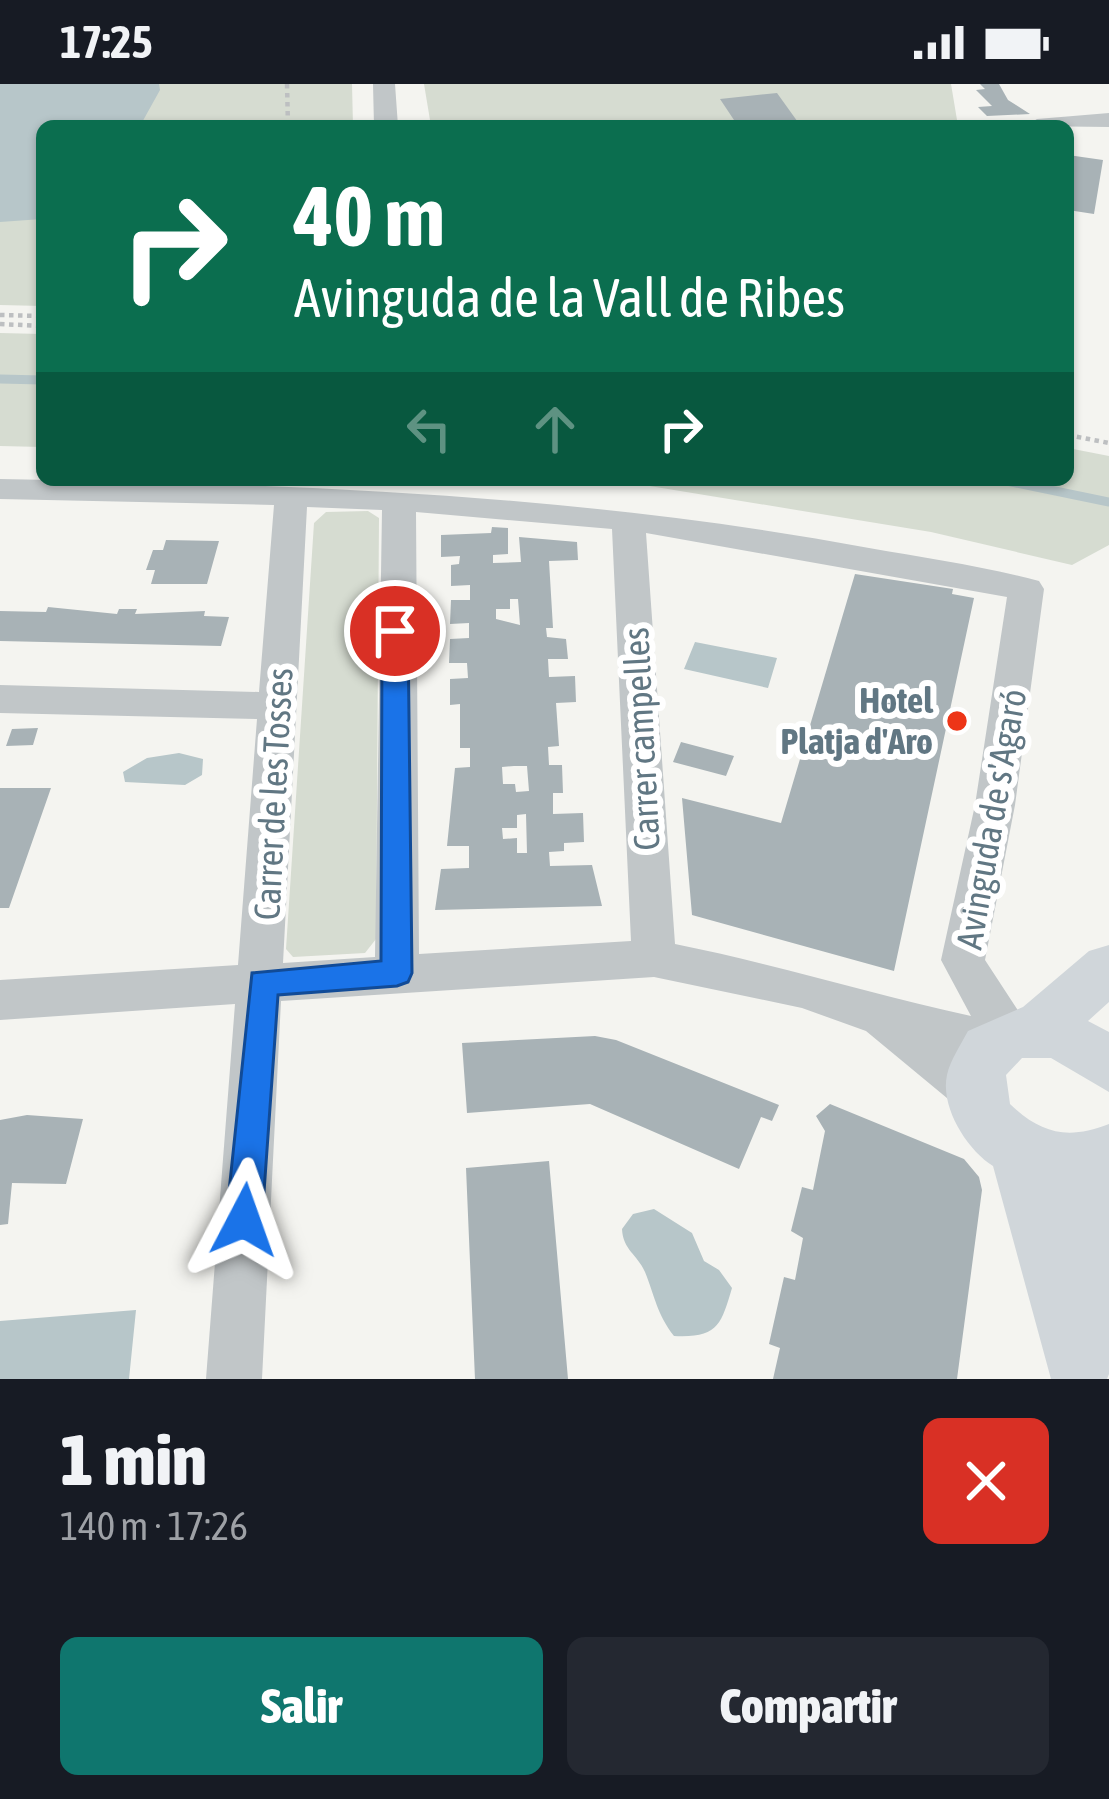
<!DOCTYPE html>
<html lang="es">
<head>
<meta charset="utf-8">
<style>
  body { margin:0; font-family:"Asap Condensed",sans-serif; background:#242831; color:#f1f3f6; height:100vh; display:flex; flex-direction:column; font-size:45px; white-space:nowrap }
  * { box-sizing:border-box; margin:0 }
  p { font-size:39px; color:#9ea1a6 }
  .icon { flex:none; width:66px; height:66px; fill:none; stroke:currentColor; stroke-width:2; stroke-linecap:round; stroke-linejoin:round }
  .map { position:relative; height:1295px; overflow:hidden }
  .drawer { display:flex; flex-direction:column; background:#171b24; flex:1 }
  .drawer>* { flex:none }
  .hud { position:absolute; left:36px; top:36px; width:1038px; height:366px; border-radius:18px; box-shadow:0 3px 9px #0004; background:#0b6e4f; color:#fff; overflow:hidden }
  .pin { position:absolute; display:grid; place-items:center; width:102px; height:102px; color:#fff; margin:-51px; border:6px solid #fff; border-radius:50%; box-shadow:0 3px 12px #0007 }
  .me { position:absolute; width:132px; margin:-66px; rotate:4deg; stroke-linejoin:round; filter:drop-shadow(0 0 9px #0008) }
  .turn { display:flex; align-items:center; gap:42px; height:252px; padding:0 60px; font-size:54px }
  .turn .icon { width:156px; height:156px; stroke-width:2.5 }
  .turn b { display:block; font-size:84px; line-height:102px }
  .lanes { display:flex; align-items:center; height:114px; padding:0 60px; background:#0003; justify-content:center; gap:60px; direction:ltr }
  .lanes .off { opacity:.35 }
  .round { display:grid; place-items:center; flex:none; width:126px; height:126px; border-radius:18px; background:#242831 }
  .headline { display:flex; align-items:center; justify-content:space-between; height:204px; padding:0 60px }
  h1 { font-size:72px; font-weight:800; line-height:90px }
  .button { display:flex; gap:24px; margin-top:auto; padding:24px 60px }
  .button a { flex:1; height:138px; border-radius:18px; background:#0f766e; color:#fff; font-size:48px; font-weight:800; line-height:138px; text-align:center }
  .button a+a { background:#242831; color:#f1f3f6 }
  .status { display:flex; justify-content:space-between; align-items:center; height:84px; padding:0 60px; background:#171b24; direction:ltr }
  .status svg { height:33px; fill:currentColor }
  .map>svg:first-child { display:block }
  .green { fill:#d6dcd1 }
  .water { fill:#b7c6c9 }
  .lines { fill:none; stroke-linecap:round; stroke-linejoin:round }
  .stream { stroke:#b7c6c9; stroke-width:9 }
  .building { fill:#a8b2b6; fill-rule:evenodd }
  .path { stroke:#bdbfc1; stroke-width:4.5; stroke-dasharray:4.5 4.5; stroke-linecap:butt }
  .minor { fill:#c1c6c8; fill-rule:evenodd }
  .major { fill:#d0d6da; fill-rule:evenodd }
  .route { fill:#1a73e8; stroke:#114b97; stroke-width:3 }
  .poi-dot { fill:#ed3517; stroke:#fff; stroke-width:4.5 }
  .labels { text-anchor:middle; stroke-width:12; stroke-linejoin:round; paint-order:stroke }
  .poi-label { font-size:36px; font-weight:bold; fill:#617783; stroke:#fff; text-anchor:end }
  .street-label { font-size:36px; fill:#617783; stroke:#fff }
</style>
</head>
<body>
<div class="status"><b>17:25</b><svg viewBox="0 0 49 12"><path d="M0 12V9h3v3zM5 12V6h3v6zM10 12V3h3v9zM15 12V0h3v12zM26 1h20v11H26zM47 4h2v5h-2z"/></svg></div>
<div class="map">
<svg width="1109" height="1295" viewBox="0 0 1109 1295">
  <rect width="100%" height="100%" fill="#f4f4f0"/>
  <path class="green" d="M0,0H352L353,42H42V222L0,221Z
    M424,0H951L957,36L889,42H431Z
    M0,249L42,250V363L0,362Z
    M1068,364L1109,372V461L1072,481L931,448L613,396H1068Z
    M368,427L379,434L376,855L365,869L293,873L286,865L314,439L326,428Z"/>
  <path class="water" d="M0,0H159L160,6L140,42H42V135L0,138Z
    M695,558L777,574L768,604L684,585Z
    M179,669L203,675L202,691L185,701L125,698L123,688L147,674Z
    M654,1125L692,1149L704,1177L719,1186L732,1204C721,1241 718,1254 674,1252C657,1230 655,1213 645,1188C637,1170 623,1166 622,1145L633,1130Z
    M136,1226L129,1295H0V1237Z"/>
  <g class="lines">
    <path class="stream" d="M0,295L42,296
      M1002,396L1109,418"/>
  </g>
  <path class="building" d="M980,0H999L1008,16L1030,30L987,32L978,23L992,22L976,6L985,5Z
    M777,9L800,41L738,42L720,15Z
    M1068,71L1103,76L1094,130L1068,126Z
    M492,443L508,444V470L493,471V479L521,478L519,453L577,458L578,476L549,477L553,544H546L547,553L566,555L568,575H548L549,593L575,592L576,618L556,619L559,662L548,663L549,681H562L563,709H553V730L583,729L584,758L564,759V767L549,768L550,782L592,781L602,822L435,826L441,785L469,784V762H447L455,684L470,683V664H460V620L450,621V595L468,594L467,579H449L450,555L469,554V539L450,540L451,516H470V501L451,502V481L459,480L460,472L441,473V451L491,449ZM510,515H518L520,541L496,535V525H510ZM514,682H527L529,707L516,708L515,700H503L502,683ZM526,730L527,769H517V754L503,755L502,744H517V731Z
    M166,456L219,457L207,500H151L155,486H146L153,466H163Z
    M855,490L953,505L952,510L974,514L894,887L692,831L682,714L781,739Z
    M48,523L117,530L119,525H137L135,530L205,527L204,532L229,533L221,562L0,557V527L46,528Z
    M38,644L33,661L6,662L12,645Z
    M681,658L734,672L726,692L673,678Z
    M0,704H51L9,824H0Z
    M595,952L616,956L779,1021L772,1037L761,1033L739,1085L590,1020L467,1029L462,959Z
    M830,1020L964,1075L979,1093L982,1106L957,1295H773L780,1264L769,1260L784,1193L795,1196L803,1154L791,1147L802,1103L813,1106L825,1047L816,1032Z
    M27,1031L83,1035L66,1100L12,1099L8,1140L0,1141V1036Z
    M549,1077L568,1295H475L466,1084Z"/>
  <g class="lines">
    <path class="path" d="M287,0L288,42
      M0,231L42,232
      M0,240L42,242
      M1068,351L1109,359"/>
    <path class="minor" d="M373,0H395L398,42H374Z
      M1109,29V43L1025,42L1037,35Z
      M0,395C292,400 581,410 869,464C925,474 983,482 1039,497L1044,505L1015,721L985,876L1034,951L1028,965L996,979L965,971L993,994L1000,1009L993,1024L976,1031L959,1024L866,947L802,924L654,893L281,917L262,1295H206L235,920L0,936V896L238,881L257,635L0,629V601L259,608L274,421L0,415ZM307,423L382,426L375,873L283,879ZM416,428L612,445L631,857L419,870ZM646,449L1007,513L975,721L941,876L971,932C871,910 775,880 675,860Z"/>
    <path class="major" d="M1109,861V918L1088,937L1109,948V1008L1051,974H1022L1006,991L1010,1020C1041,1050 1068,1056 1109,1040V1290L1107,1295H1051L993,1082C967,1066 940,1023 947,991C950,977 961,960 968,947L1023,923L1089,867Z"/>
  </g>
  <path class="route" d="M395,538L408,547L412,889L408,898L397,902L278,911L262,1136L257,1149L244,1154L231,1149L226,1136L252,889L381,877L382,547Z"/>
  <circle class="poi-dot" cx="957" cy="637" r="12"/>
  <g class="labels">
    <g class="poi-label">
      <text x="933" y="629">Hotel<tspan x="933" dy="41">Platja d'Aro</tspan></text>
    </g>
    <g class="street-label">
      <text transform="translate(641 655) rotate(-93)" y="13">Carrer campelles</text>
      <text transform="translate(273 710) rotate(-87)" y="13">Carrer de les Tosses</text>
      <text transform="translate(991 735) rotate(-80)" y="13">Avinguda de s'Agaró</text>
    </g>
  </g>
</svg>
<div class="pin" style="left:395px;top:547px;background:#d93025"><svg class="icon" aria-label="arrive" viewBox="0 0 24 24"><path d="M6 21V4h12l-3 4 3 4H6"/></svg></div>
<svg class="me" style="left:244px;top:1136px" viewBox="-20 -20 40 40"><path d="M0-17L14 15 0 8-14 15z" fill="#1a73e8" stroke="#fff" stroke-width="4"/></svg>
<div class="hud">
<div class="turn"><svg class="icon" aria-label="right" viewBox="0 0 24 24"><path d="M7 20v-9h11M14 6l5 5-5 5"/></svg><div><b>40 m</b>Avinguda de la Vall de Ribes</div></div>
<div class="lanes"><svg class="icon off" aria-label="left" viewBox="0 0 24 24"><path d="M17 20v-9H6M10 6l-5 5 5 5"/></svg><svg class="icon off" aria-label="ahead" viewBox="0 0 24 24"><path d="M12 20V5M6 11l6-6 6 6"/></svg><svg class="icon" aria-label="right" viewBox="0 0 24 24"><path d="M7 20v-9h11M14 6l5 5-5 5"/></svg></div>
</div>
</div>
<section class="drawer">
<div class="headline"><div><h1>1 min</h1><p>140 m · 17:26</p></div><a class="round" style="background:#d93025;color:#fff"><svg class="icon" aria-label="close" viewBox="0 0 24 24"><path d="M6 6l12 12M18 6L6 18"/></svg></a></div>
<div class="button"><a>Salir</a><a>Compartir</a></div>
</section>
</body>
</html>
